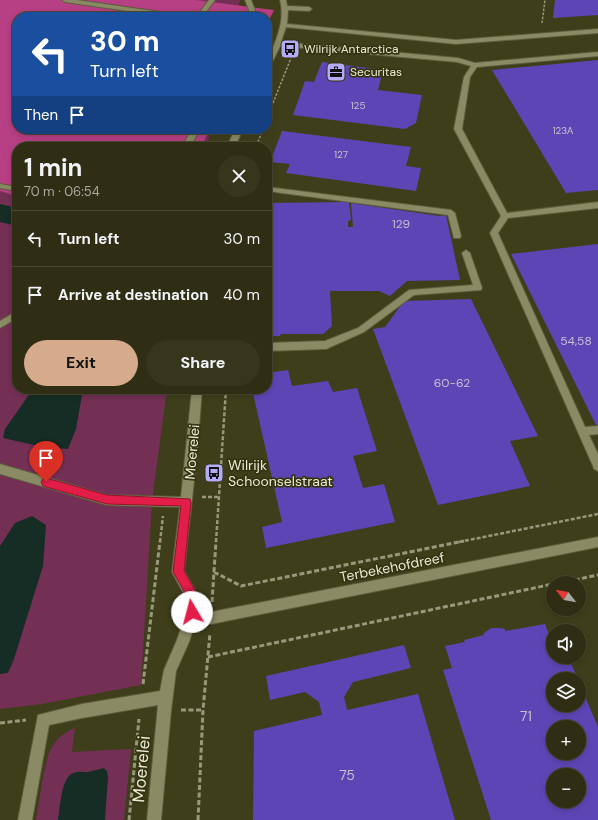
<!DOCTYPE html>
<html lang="en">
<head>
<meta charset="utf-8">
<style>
  body { margin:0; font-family:"DM Sans",sans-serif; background:#37361d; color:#f1f3f6; height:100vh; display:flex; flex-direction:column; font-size:15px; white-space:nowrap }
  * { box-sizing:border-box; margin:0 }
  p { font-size:13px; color:#a7a8a0 }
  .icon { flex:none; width:22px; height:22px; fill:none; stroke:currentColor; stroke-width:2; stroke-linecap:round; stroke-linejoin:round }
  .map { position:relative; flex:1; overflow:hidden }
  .panel { position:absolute; left:12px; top:142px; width:260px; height:252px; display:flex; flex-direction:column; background:#2f2e14; border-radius:16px; box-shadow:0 2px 6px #0003,0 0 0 1px #4a4a34 }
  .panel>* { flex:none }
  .hud { position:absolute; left:12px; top:12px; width:260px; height:122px; border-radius:16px; box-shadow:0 2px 6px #0003,0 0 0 1px #4a4a34; background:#1a4fa0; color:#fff; overflow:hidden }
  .needle { width:26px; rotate:301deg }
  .tools { position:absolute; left:546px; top:576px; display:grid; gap:8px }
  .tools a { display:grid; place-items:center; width:40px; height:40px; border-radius:50%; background:#2f2e14; box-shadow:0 2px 6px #0003,0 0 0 1px #4a4a34; font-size:20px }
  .pin { position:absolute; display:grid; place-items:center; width:34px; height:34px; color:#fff; margin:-41px -17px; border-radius:50% 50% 50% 0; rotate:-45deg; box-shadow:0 0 4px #0007 }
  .pin .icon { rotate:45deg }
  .me { position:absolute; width:44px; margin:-22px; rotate:352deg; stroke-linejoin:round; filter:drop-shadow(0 0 3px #0008) }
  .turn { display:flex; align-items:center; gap:14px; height:84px; padding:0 12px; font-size:18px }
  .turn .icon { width:52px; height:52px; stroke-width:2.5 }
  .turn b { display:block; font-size:28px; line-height:34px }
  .then { display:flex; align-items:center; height:38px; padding:0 12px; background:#0003; gap:8px; font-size:15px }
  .round { display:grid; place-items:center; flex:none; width:42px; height:42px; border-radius:21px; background:#37361d }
  .head { display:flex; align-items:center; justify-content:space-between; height:68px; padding:0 12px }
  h1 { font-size:24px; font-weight:700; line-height:30px }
  .button { display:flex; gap:8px; margin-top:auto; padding:8px 12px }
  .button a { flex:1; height:46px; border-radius:24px; background:#d6ab8b; color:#111; font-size:16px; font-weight:700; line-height:46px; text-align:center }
  .button a+a { background:#37361d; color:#f1f3f6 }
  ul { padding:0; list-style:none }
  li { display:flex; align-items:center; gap:12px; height:56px; padding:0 12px; border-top:1px solid #4a4a34 }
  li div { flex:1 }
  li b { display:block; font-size:15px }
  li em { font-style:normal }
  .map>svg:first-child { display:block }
  .green { fill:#742f55 }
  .forest { fill:#b73f84 }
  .water { fill:#152d24 }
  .building { fill:#5e45b5; fill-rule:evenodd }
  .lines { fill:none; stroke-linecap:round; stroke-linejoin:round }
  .minor-casing { stroke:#5d5c3d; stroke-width:2 }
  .path-far3 { stroke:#98987c; stroke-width:1.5; stroke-dasharray:2.5 1.5; stroke-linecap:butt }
  .path-far2 { stroke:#98987c; stroke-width:2; stroke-dasharray:3 1.5; stroke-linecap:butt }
  .path-far1 { stroke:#98987c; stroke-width:2.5; stroke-dasharray:4 2; stroke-linecap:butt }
  .path { stroke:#98987c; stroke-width:3; stroke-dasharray:5 2.5; stroke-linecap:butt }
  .minor { fill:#8a8b64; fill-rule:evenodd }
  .route { fill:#e11d48; stroke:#92132f }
  .labels { text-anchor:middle; stroke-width:3.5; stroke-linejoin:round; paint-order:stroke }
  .far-number-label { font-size:10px; fill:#c6c1ce }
  .far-poi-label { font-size:12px; fill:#e9ead6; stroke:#343410; text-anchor:start }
  .number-label { font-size:12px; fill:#c6c1ce }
  .street-label { font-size:14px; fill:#e9ead6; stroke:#343410 }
  .poi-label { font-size:14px; fill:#e9ead6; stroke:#343410; text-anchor:start }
  .near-number-label { font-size:14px; fill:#c6c1ce }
  .near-street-label { font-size:17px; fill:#e9ead6; stroke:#343410 }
</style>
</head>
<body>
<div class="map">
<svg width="598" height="820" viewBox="0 0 598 820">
  <rect width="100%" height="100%" fill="#3f3e1b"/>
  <path class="green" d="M0,0H240L236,17H17V129H211L207,147H17V389H167L152,501L141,685L42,704L0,709Z
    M75,728L72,752L131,749L124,820H36C38,808 40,795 42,783C47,758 49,738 75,728Z"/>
  <path class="forest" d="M0,0H196L274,10L267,24V17H17V129H210L201,147H17V196L0,191Z"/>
  <path class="water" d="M0,204L17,208V226L0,222Z
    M33,389H83L76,429L68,449L43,447L3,438L5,429Z
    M32,516L46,525L43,566L14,659L8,673L0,674V546L15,523Z
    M104,768L107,771L108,777L105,820H58C60,808 61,778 73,773C78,771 83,772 88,772C93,771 99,769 104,768Z"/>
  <path class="building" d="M555,0H598V15L553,18Z
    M598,60V190L566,193L492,70Z
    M322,62L383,70L378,90L422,95L416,123L405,129L293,115L305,81L314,82Z
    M282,131L411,147L406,166L421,168L416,191L286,173L290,164L270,162Z
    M349,202L351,220L348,221V227H353L351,203L439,216L446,215L460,280L407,281L390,296L379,291H330L332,326L323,334H281L280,336H267V203Z
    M598,244V429L511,254Z
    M471,299L538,436L510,441L530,486L438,505L373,329L385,327L404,301Z
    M288,370L292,386L328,381L333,392L357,388L377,451L353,456L363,488L384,484L395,522L266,548L262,527L282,522L253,393H256L255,389H267V373Z
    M545,624L553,644V657H568L578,679H553V705H579V682L598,727V820H491L443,670L452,668L445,646L465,642L464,640L484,635V633L491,628H499L505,629V631ZM553,727H579V753H553ZM553,775H579V801H553Z
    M404,645L411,668L353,682L344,697L347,710L418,694L455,820H253L254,731L322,715L319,702L305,692L270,700L266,676Z"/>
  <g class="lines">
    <g class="minor-casing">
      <path id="minor" d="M62,0H77L181,15L184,17H169L65,2Z
        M209,0H215L202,17H196Z
        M245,0H251L255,10L254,17H248L249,10Z
        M280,0H286L287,6L309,7L312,9L309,11L288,10L287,24L456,40L598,29V33L456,44L286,27L281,42L458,58L475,63L598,52V56L477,67L470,77L462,129L507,213L598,202V208L508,218L498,233L585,427L598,426V434L589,435L598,454V471L594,469L593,466L490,233L501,216L454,129L464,77L471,66L457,62L280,46L270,67L267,69C267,60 270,54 274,45C280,30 284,16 280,0Z
        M192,129H200L190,147H182Z
        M235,129H243L235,147H227Z
        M0,184L17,187V191L0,188Z
        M267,187L451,210L455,213L461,236L460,238H454L448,215L267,191Z
        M466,250L470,253L482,288L481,290L414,295L364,332L326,349L267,351V343L325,341L358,328L409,290L473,285L462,253Z
        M17,311V318L0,328V321Z
        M192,389H202L197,454L184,571L195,590L197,608L211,612L598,537V547L211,624L196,620L189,642L176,671L171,711L161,820H147L158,705L82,718L49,725L32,820H18L38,715L82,704L160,691L164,670L177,640L186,613L183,592L172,572L180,507L107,505L0,474V464L107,495L181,497Z"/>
    </g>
    <path class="path-far3" d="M542,23L545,0
      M267,118L291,58
      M258,142L263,129"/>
    <path class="path-far2" d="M256,147L258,141"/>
    <path class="path-far1" d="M202,497H219
      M160,542L163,516
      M216,542L226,389
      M459,542L598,514"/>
    <path class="path" d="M214,572L241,586L464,541
      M560,583L598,575
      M212,602L216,541
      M208,657L553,584
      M143,684L160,541
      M181,710H203
      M0,723L26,720
      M129,820L139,719
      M198,820L203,710L210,633"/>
    <use href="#minor" class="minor"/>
  </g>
  <path class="route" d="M46,478L107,495L190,499L191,502L184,571L195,590L198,612L196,616L192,618L188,616L184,591L173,572L181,506L107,504L43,486L41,482L43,479Z"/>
  <defs>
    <g id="bus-square" transform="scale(1)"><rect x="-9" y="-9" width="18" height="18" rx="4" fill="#b4acf9" stroke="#343410"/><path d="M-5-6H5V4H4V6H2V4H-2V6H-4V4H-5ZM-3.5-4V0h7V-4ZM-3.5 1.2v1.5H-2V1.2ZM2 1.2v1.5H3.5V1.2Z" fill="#111"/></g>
    <g id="office-square" transform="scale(1)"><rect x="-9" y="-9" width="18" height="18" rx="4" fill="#b4acf9" stroke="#343410"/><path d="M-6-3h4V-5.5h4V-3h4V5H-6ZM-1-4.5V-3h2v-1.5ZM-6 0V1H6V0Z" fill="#111"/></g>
  </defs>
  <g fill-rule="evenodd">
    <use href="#bus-square" x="290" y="49"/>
    <use href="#office-square" x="336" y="72"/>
    <use href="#bus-square" x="214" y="473"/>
  </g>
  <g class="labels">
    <g class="far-number-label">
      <text x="358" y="109">125</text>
      <text x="563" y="134">123A</text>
      <text x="341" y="158">127</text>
    </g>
    <g class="far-poi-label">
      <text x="304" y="53">Wilrijk Antarctica</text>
      <text x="350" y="76">Securitas</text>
    </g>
    <g class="number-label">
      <text x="401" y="228">129</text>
      <text x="576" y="345">54,58</text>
      <text x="452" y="387">60-62</text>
    </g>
    <g class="street-label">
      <text transform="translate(192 452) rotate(-85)" y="5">Moerelei</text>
      <text transform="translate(392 567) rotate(-11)" y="5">Terbekehofdreef</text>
    </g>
    <g class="poi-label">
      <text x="228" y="470">Wilrijk<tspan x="228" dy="16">Schoonselstraat</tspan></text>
    </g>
    <g class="near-number-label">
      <text x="526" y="721">71</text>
      <text x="347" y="780">75</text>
    </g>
    <g class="near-street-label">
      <text transform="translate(141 769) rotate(-85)" y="6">Moerelei</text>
    </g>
  </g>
</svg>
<div class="tools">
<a><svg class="needle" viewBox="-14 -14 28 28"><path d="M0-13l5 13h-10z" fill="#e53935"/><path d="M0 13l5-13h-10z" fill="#a7a8a0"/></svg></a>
<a><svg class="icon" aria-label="sound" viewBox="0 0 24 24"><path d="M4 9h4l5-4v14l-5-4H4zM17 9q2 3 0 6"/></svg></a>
<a><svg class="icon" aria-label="layers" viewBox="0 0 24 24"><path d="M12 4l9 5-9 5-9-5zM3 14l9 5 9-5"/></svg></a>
<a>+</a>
<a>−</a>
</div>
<div class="pin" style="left:46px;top:482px;background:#d93025"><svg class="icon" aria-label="arrive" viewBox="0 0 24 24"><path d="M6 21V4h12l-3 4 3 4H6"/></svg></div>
<svg class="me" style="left:192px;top:612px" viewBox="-20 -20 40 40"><circle r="19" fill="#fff"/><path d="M0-13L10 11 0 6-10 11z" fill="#e11d48"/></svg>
<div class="hud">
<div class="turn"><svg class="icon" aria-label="left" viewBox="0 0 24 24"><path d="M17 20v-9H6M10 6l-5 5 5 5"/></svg><div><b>30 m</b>Turn left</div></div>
<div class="then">Then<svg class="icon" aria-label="arrive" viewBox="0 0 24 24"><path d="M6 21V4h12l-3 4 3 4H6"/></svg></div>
</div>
<section class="panel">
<div class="head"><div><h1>1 min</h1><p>70 m · 06:54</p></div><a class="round"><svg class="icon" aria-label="close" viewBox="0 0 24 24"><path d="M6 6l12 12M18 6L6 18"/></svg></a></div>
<ul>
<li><svg class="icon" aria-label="left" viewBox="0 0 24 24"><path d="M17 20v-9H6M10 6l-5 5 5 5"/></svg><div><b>Turn left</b></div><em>30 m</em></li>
<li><svg class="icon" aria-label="arrive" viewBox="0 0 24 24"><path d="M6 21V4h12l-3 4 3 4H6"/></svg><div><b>Arrive at destination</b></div><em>40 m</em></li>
</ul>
<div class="button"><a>Exit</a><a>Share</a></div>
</section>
</div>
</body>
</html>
